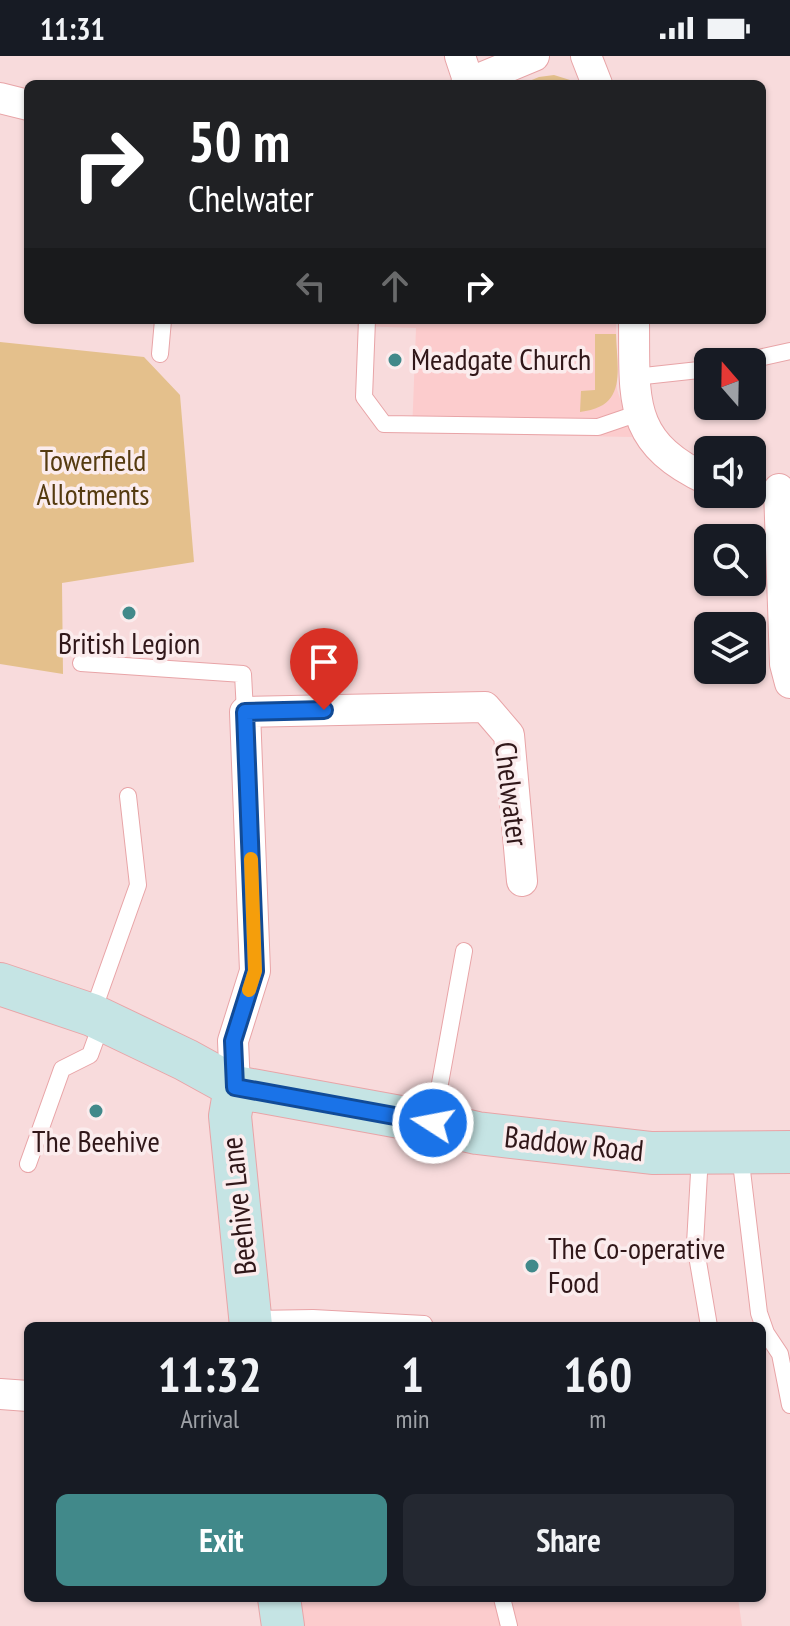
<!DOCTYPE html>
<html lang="en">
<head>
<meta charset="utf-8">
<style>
  body { margin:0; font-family:"PT Sans Narrow",sans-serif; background:#242831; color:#f1f3f6; height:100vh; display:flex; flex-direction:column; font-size:30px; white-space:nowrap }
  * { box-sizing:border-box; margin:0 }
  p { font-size:26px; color:#9ea1a6 }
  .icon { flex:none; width:44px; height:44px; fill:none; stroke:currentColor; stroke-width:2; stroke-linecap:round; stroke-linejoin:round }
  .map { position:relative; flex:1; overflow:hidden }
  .details { position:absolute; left:24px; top:1266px; width:742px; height:280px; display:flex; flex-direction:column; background:#171b24; border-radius:12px; box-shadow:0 2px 6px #0004 }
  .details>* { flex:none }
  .top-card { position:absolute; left:24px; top:24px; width:742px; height:244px; border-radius:12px; box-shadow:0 2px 6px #0004; background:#202124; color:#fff; overflow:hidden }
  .needle { width:52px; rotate:340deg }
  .tools { position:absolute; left:694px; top:292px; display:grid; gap:16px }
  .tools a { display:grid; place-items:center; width:72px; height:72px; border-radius:12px; background:#171b24; box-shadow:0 2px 6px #0004; font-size:40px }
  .pin { position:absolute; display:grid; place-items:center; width:68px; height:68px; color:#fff; margin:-82px -34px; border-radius:50% 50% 50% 0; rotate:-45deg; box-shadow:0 0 8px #0007 }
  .pin .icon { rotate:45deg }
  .me { position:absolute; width:88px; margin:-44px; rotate:281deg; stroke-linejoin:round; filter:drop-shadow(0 0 6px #0008) }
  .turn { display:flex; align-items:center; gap:28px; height:168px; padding:0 32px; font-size:36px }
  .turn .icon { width:104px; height:104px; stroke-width:2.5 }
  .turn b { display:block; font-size:56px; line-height:68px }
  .lanes { display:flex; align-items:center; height:76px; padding:0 32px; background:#0003; justify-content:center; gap:40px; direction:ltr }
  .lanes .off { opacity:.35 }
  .eta { display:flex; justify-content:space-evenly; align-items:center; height:136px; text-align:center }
  .eta b { font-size:48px; font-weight:800; line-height:56px }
  .action { display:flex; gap:16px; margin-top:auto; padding:16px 32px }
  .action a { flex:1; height:92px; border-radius:12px; background:#41898a; color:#fff; font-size:32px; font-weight:800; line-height:92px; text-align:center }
  .action a+a { background:#242831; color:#f1f3f6 }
  .status { display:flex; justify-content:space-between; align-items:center; height:56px; padding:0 40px; background:#171b24; direction:ltr }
  .status svg { height:22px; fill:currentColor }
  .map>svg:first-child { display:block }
  .built { fill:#fccccd }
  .green { fill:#e4c08c }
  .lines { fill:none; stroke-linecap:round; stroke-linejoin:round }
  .lane-casing { stroke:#e8a4a7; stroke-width:18 }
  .street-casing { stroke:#e8a4a7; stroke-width:32 }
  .secondary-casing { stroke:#e8a4a7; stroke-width:44 }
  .lane { stroke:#fff; stroke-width:16 }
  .street { stroke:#fff; stroke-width:30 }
  .secondary { stroke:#c5e4e4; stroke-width:42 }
  .route-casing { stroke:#114b97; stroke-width:20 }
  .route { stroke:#1a73e8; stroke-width:14 }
  .slow { stroke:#f59e0b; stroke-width:14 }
  .poi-dot { fill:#41898a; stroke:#fbeced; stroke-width:3 }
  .labels { text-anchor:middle; stroke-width:7; stroke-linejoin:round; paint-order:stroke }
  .poi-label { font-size:30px; fill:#301719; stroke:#fbeced; text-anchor:start }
  .park-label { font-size:30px; fill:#553b10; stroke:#fbeced }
  .street-label { font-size:30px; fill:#301719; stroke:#fbeced }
</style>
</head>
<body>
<div class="status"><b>11:31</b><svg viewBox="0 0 49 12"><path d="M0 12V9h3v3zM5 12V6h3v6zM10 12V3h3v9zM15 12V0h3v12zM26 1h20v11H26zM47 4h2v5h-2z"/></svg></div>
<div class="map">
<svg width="790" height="1570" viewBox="0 0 790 1570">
  <rect width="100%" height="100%" fill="#f8dbdc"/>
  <path class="built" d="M358,264H616L617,333L632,381L412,377L416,272L357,270Z
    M299,1542H738L742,1570H301Z"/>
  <path class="green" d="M554,19L570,24L573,28H522L539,21Z
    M595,278H616C617,314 628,351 580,356L581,335L595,334Z
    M0,286L144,301L180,339L194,506L62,527L63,618L0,608Z"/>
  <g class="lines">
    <g class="lane-casing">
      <path id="lane" d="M367,264L364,341L384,368L598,371L639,357
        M160,298L163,264
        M741,306L790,295
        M635,321L708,313
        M81,607L243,618L245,656
        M92,958L138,829L128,740
        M433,1066L464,895
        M740,1098L759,1257L766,1277L780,1298L790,1349
        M700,1099L695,1188L709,1270
        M28,1108L62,1013L90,999L102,966
        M252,1263L313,1262L424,1268L425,1270
        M502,1542L509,1570"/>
    </g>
    <g class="street-casing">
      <path id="street" d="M460,0L469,27
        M586,0L597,28
        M466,28L534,0
        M0,42L28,49
        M634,264C635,343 626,386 708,424
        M779,433L785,608L790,627
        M235,1031L233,985L255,915L245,656L485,651L509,679L522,825
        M0,1338L28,1340"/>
    </g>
    <g class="secondary-casing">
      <path id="secondary" d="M0,928L92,959L186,1004L235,1031L433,1067L477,1077L652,1097L790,1096
        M235,1031L230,1060L251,1270
        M279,1542L283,1570"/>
    </g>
    <use href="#lane" class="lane"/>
    <use href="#street" class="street"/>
    <use href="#secondary" class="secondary"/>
  </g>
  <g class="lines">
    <g class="route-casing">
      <path id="route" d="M324,654L245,656L255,915L233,985L235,1031L433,1067"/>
    </g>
    <use href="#route" class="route"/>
    <path class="slow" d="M249,934L255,915L251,803"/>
  </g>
  <g class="poi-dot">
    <circle cx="395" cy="304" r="8"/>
    <circle cx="129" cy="557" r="8"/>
    <circle cx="96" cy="1055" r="8"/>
    <circle cx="532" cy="1210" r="8"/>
  </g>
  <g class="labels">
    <g class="poi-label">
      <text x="411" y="314">Meadgate Church</text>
      <text x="129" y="598" text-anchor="middle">British Legion</text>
      <text x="96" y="1096" text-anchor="middle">The Beehive</text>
      <text x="548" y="1203">The Co-operative<tspan x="548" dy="34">Food</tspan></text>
    </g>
    <g class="park-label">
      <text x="93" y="415">Towerfield<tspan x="93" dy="34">Allotments</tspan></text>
    </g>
    <g class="street-label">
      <text transform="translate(511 738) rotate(83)" y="10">Chelwater</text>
      <text transform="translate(574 1088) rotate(6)" y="10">Baddow Road</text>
      <text transform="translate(239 1150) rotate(-96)" y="10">Beehive Lane</text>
    </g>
  </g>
</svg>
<div class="tools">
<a><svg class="needle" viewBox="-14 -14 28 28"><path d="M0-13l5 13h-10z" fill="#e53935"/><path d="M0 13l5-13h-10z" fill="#9ea1a6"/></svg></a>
<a><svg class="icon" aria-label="sound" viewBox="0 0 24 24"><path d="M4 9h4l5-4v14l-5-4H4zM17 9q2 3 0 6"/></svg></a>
<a><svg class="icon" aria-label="search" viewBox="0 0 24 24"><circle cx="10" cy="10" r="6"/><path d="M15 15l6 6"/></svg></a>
<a><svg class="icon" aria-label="layers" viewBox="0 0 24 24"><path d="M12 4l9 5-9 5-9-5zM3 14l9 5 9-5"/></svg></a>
</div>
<div class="pin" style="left:324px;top:654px;background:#d93025"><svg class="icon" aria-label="arrive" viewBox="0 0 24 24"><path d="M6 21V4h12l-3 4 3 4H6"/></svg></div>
<svg class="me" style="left:433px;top:1067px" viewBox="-20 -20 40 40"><circle r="17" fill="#1a73e8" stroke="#fff" stroke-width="3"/><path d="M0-11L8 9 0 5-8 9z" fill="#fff"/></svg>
<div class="top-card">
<div class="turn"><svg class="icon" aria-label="right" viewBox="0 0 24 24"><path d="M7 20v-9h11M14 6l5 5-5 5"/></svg><div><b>50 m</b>Chelwater</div></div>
<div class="lanes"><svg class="icon off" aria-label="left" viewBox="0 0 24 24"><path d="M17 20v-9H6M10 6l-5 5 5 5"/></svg><svg class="icon off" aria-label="ahead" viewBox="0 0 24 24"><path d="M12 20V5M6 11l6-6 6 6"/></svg><svg class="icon" aria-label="right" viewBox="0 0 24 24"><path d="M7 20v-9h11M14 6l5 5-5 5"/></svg></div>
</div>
<section class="details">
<div class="eta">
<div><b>11:32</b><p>Arrival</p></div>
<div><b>1</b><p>min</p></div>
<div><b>160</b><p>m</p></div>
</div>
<div class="action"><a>Exit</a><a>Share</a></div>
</section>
</div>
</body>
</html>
